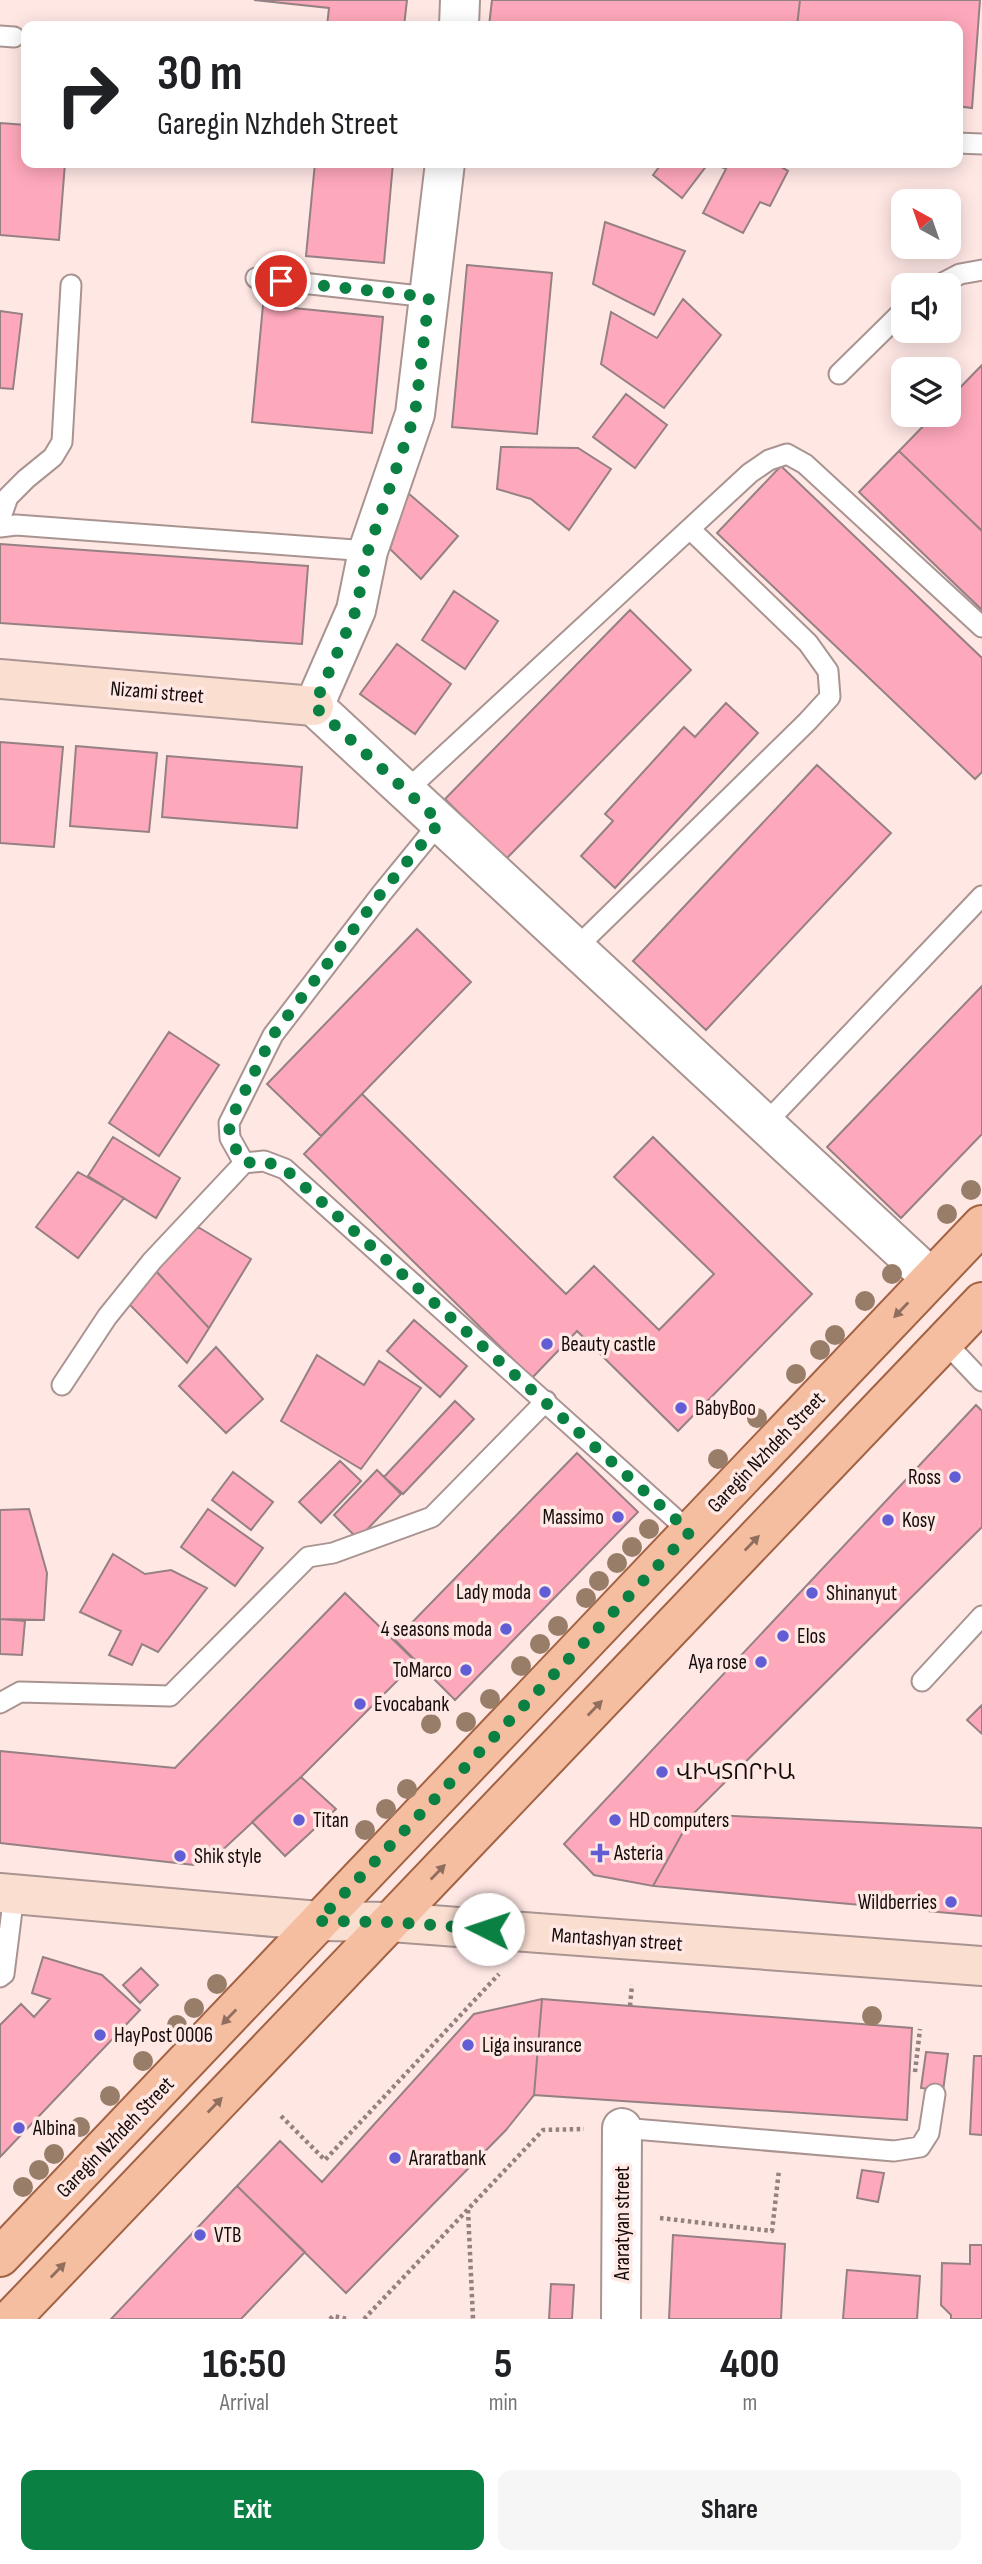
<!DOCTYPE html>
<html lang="en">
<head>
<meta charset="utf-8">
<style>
  body { margin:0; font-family:"Sofia Sans Condensed","Noto Sans Armenian",sans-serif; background:#f6f6f6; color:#202124; height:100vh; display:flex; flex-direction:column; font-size:26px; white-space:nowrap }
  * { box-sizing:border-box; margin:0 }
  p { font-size:23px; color:#757577 }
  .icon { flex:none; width:38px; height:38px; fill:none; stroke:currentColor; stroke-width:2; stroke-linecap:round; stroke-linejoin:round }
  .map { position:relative; height:2319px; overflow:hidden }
  .sheet { display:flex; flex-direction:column; background:#fff; flex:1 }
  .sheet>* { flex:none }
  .top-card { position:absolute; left:21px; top:21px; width:942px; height:147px; border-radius:14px; box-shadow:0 4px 18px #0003; background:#fff; color:#202124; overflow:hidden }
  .needle { width:46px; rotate:320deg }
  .controls { position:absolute; left:891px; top:189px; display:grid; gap:14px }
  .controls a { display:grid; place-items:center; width:70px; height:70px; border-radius:14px; background:#fff; box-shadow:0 4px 18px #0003; font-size:35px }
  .pin { position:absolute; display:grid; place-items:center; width:60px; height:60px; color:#fff; margin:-30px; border:4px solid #fff; border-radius:50%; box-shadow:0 2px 7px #0007 }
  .me { position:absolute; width:77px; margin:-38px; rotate:274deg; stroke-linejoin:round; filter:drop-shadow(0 0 5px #0008) }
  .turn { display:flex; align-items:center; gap:24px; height:147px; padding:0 21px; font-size:32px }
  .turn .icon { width:91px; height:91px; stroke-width:2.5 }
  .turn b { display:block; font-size:49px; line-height:60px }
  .eta { display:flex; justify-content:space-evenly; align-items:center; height:119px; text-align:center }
  .eta b { font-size:42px; font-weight:700; line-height:49px }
  .primary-button { display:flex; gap:14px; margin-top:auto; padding:14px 21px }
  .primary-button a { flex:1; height:80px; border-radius:14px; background:#0b8043; color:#fff; font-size:28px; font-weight:700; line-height:80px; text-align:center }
  .primary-button a+a { background:#f6f6f6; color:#202124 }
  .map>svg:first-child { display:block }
  .building { fill:#fea8bb; stroke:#958084; stroke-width:2 }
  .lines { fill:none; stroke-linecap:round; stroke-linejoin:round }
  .lane-casing { stroke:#a99491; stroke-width:23 }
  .street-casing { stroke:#a99491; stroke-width:42 }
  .secondary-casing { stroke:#a99491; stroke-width:42 }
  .primary-casing { stroke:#a26344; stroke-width:42 }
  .path { stroke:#938280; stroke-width:4.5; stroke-dasharray:3.5 3.5; stroke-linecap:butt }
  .lane { stroke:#fff; stroke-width:19 }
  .street { stroke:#fff; stroke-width:38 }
  .secondary { stroke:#faded0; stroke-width:38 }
  .primary { stroke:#f5bea1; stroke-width:38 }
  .tree { fill:#987e68 }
  .oneway { fill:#8f6e5e }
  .route { stroke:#0b8043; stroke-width:12; stroke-dasharray:0 21.6 }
  .poi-dot { fill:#625dd5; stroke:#ffe7e4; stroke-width:2.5 }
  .labels { text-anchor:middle; stroke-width:7; stroke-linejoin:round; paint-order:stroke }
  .street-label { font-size:21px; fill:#130c0b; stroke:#ffe7e4 }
  .poi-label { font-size:21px; fill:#130c0b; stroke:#ffe7e4; text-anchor:start }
</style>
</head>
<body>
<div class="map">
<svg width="982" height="2319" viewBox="0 0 982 2319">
  <rect width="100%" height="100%" fill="#ffe7e4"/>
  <path class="building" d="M254,0H407L404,26H327L329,8Z
    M492,0H800L797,26H489Z
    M800,0H980L972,108L957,106V26H797Z
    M0,123L26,125V163H65L59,240L0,235Z
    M315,163H393L384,263L306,256Z
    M662,163H703L707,165L682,198L653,175Z
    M713,163H779L778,165L788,171L770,206L760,202L743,233L703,213L726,169Z
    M605,222L685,251L654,315L593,284Z
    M467,265L552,273L537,434L452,427Z
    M683,299L721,335L664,408L601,364L611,312L657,338Z
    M263,305L383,317L372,433L252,422Z
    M0,311L22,314L13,389L0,388Z
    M982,365V531L899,451L934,415H948V400Z
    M626,394L667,425L635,468L593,437Z
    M501,447L578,448L611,469L569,530L531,499L497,489Z
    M899,451L982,531V610L859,492Z
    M781,466L982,658V772L975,779L717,533Z
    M408,493L458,536L421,579L390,549Z
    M0,544L308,566L302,644L0,623Z
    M454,591L498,621L465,669L422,640Z
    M630,610L691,670L506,859L445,799Z
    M397,644L451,684L415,734L360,694Z
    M726,703L758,733L615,888L581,856L613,821L605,814L684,727L695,737Z
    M0,742L63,747L54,847L0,843Z
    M76,746L157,753L149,832L70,826Z
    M167,756L302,767L297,828L162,817Z
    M817,765L891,833L706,1030L633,961Z
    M417,929L471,982L321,1136L267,1084Z
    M982,986V1134L901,1218L827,1147Z
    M169,1032L219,1065L159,1156L109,1123Z
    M362,1094L566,1294L594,1266L659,1330L714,1274L614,1177L653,1137L812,1294L678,1431L577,1331L532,1378L304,1154Z
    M113,1137L180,1178L156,1218L88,1176Z
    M78,1172L124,1198L78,1258L36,1227Z
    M198,1227L251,1259L209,1328L155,1270Z
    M155,1270L209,1328L187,1363L130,1305Z
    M414,1320L467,1366L440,1397L387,1351Z
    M216,1347L263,1399L226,1433L179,1386Z
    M317,1355L364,1385L379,1361L421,1388L361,1469L281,1421Z
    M455,1401L474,1419L403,1494L384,1477Z
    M976,1405L982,1411V1527L693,1814L653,1886L594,1875L564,1844Z
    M577,1453L638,1512L455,1700L395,1640Z
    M340,1461L361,1481L321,1523L299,1502Z
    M377,1470L401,1494L358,1539L334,1515Z
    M233,1472L273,1502L251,1530L212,1500Z
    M29,1509L47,1573L44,1620L0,1619V1510Z
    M208,1509L263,1548L235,1586L181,1547Z
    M113,1554L145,1574L171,1570L207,1588L158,1652L142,1644L132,1665L109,1655L121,1631L80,1612Z
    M345,1593L416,1662L301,1777L214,1858L194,1865L0,1843V1751L175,1768Z
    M0,1619L25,1621L22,1655L0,1654Z
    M982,1705V1734L967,1720Z
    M301,1777L336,1809L285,1856L252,1822Z
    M693,1814L982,1828V1916L653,1886Z
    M43,1957L102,1975L140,2010L0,2157V2025L21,2004L34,2017L50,1999L32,1993Z
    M141,1968L158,1985L140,2003L123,1985Z
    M542,1999L534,2095L506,2130L346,2293L237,2186L280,2141L322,2182L474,2014Z
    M542,1999L912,2028L907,2120L534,2095Z
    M926,2052L948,2054L943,2091L921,2088Z
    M974,2056H982V2135L970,2134Z
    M862,2170L884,2173L878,2202L857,2198Z
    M237,2186L305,2252L241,2319H111Z
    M673,2235L785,2244L781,2319H669Z
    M970,2245H982V2319H951V2315L941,2305L942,2263L970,2264Z
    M847,2270L920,2276L917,2319H843Z
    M551,2284L574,2285L572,2319H549Z"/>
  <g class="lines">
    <g class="lane-casing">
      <path id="lane" d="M0,36L14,37
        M957,143L982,144
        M256,278L429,297
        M939,285L960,274L982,270
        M839,374L903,311
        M0,520L8,497L26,479L53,457L62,442L71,285
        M0,527L16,525L368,551
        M406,791L750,473L769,460L787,454L805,464L982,627
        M576,948L807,722L830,697L828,671L808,643L691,530
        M765,1124L982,896
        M244,1163L230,1138L229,1123L273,1035L382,893L440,822
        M944,1341L982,1381
        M62,1385L107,1317L152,1261L244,1163L264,1161L285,1169L690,1532
        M922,1681L982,1616
        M0,1703L20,1692L170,1696L308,1557L333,1553L432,1517L546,1401
        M0,1977L4,1974L14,1894
        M622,2128L894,2151L920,2147L929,2133L935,2094"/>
    </g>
    <g class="street-casing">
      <path id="street" d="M459,26L460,0
        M445,163L415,414L368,551L356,610L314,706L931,1278
        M621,2319L622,2128"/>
    </g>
    <g class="secondary-casing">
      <path id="secondary" d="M0,679L314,706
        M0,1893L319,1921L391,1922L982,1966"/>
    </g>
    <g class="primary-casing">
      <path id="primary" d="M0,2257L982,1225
        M11,2319L982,1302"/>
    </g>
    <path class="path" d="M630,2006L632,1985
      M915,2072L920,2029
      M281,2116L325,2160L499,1974
      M468,2210L473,2319
      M660,2218L772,2231L779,2170
      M330,2319L333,2316L348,2319
      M364,2319L543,2130L584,2129"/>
    <use href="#lane" class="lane"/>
    <use href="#street" class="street"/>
    <use href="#secondary" class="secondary"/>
    <use href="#primary" class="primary"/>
  </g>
  <g class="tree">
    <circle cx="971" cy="1190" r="10"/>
    <circle cx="947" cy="1214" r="10"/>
    <circle cx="892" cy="1274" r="10"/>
    <circle cx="865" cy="1301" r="10"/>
    <circle cx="835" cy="1335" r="10"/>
    <circle cx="820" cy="1350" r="10"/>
    <circle cx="796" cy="1374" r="10"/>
    <circle cx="757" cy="1418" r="10"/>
    <circle cx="718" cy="1459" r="10"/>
    <circle cx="649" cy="1529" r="10"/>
    <circle cx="632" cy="1547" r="10"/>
    <circle cx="617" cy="1563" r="10"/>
    <circle cx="599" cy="1581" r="10"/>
    <circle cx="586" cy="1598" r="10"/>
    <circle cx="558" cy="1626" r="10"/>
    <circle cx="540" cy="1644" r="10"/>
    <circle cx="521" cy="1666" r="10"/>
    <circle cx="490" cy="1699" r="10"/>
    <circle cx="466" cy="1722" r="10"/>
    <circle cx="431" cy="1724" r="10"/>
    <circle cx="407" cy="1789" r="10"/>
    <circle cx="386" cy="1809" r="10"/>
    <circle cx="365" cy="1830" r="10"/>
    <circle cx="217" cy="1984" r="10"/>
    <circle cx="194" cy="2008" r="10"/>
    <circle cx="872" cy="2016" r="10"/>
    <circle cx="177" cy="2025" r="10"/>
    <circle cx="143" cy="2061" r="10"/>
    <circle cx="110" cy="2096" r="10"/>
    <circle cx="80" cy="2127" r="10"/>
    <circle cx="54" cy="2154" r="10"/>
    <circle cx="39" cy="2170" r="10"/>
    <circle cx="23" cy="2187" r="10"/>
  </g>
  <defs><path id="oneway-solid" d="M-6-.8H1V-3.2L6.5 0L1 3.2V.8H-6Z" transform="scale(1.75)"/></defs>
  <g class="oneway">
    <use href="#oneway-solid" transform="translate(901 1310) rotate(134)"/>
    <use href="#oneway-solid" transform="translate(752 1543) rotate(-46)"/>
    <use href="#oneway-solid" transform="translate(595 1708) rotate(-46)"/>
    <use href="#oneway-solid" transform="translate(438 1872) rotate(-46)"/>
    <use href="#oneway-solid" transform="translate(229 2017) rotate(134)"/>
    <use href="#oneway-solid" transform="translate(215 2105) rotate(-46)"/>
    <use href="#oneway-solid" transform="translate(58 2270) rotate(-46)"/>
  </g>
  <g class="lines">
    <path class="route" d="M281,281L429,297L415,414L368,551L356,610L314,706L440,822L382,892L273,1035L229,1123L230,1139L244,1163L264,1161L285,1169L690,1532L318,1921L391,1922L488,1929"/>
  </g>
  <g class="poi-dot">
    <circle cx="547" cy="1344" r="7"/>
    <circle cx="681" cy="1408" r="7"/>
    <circle cx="955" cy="1477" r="7"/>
    <circle cx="618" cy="1517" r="7"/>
    <circle cx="888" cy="1520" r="7"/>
    <circle cx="545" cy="1592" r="7"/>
    <circle cx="812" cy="1593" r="7"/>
    <circle cx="506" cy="1629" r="7"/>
    <circle cx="783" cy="1636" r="7"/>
    <circle cx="761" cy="1662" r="7"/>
    <circle cx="466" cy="1670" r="7"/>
    <circle cx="360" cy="1704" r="7"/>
    <circle cx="662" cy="1772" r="7"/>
    <circle cx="299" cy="1820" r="7"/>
    <circle cx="615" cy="1820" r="7"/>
    <path d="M596.5 1842.5h7v7h7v7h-7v7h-7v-7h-7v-7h7z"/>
    <circle cx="180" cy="1856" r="7"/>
    <circle cx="951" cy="1902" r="7"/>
    <circle cx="100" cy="2035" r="7"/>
    <circle cx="468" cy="2045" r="7"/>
    <circle cx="19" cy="2128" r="7"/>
    <circle cx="395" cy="2158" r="7"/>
    <circle cx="200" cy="2235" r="7"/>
  </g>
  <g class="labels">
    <g class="street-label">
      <text transform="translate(157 692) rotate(5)" y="7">Nizami street</text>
      <text transform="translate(766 1452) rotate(-46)" y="7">Garegin Nzhdeh Street</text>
      <text transform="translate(617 1939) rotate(4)" y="7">Mantashyan street</text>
      <text transform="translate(115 2137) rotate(-46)" y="7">Garegin Nzhdeh Street</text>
      <text transform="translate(622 2223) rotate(-90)" y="7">Araratyan street</text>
    </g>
    <g class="poi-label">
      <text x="561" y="1351">Beauty castle</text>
      <text x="695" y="1415">BabyBoo</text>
      <text x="941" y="1484" text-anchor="end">Ross</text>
      <text x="604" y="1524" text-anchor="end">Massimo</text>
      <text x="902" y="1527">Kosy</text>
      <text x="531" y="1599" text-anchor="end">Lady moda</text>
      <text x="826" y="1600">Shinanyut</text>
      <text x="492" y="1636" text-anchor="end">4 seasons moda</text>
      <text x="797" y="1643">Elos</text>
      <text x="747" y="1669" text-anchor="end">Aya rose</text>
      <text x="452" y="1677" text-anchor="end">ToMarco</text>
      <text x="374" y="1711">Evocabank</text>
      <text x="676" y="1779">ՎԻԿՏՈՐԻԱ</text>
      <text x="313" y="1827">Titan</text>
      <text x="629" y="1827">HD computers</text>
      <text x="614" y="1860">Asteria</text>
      <text x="194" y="1863">Shik style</text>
      <text x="937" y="1909" text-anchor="end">Wildberries</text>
      <text x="114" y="2042">HayPost 0006</text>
      <text x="482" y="2052">Liga insurance</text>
      <text x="33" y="2135">Albina</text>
      <text x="409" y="2165">Araratbank</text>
      <text x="214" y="2242">VTB</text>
    </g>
  </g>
</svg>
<div class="controls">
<a><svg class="needle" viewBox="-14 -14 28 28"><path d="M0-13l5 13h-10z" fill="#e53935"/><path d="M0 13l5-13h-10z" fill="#757577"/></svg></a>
<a><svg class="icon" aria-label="sound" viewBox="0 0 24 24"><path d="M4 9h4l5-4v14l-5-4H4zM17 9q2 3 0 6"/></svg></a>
<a><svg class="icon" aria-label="layers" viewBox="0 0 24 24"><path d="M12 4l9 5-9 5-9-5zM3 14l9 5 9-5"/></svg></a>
</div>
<div class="pin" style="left:281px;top:281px;background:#d93025"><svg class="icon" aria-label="arrive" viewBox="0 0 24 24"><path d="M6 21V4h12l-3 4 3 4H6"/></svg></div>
<svg class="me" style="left:488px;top:1929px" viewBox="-20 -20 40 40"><circle r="19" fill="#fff"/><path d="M0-13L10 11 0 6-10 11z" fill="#0b8043"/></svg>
<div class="top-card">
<div class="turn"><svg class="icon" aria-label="right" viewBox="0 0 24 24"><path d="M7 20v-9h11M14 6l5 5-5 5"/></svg><div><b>30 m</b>Garegin Nzhdeh Street</div></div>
</div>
</div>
<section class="sheet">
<div class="eta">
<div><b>16:50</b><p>Arrival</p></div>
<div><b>5</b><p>min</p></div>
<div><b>400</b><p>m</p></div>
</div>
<div class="primary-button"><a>Exit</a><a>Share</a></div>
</section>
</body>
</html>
